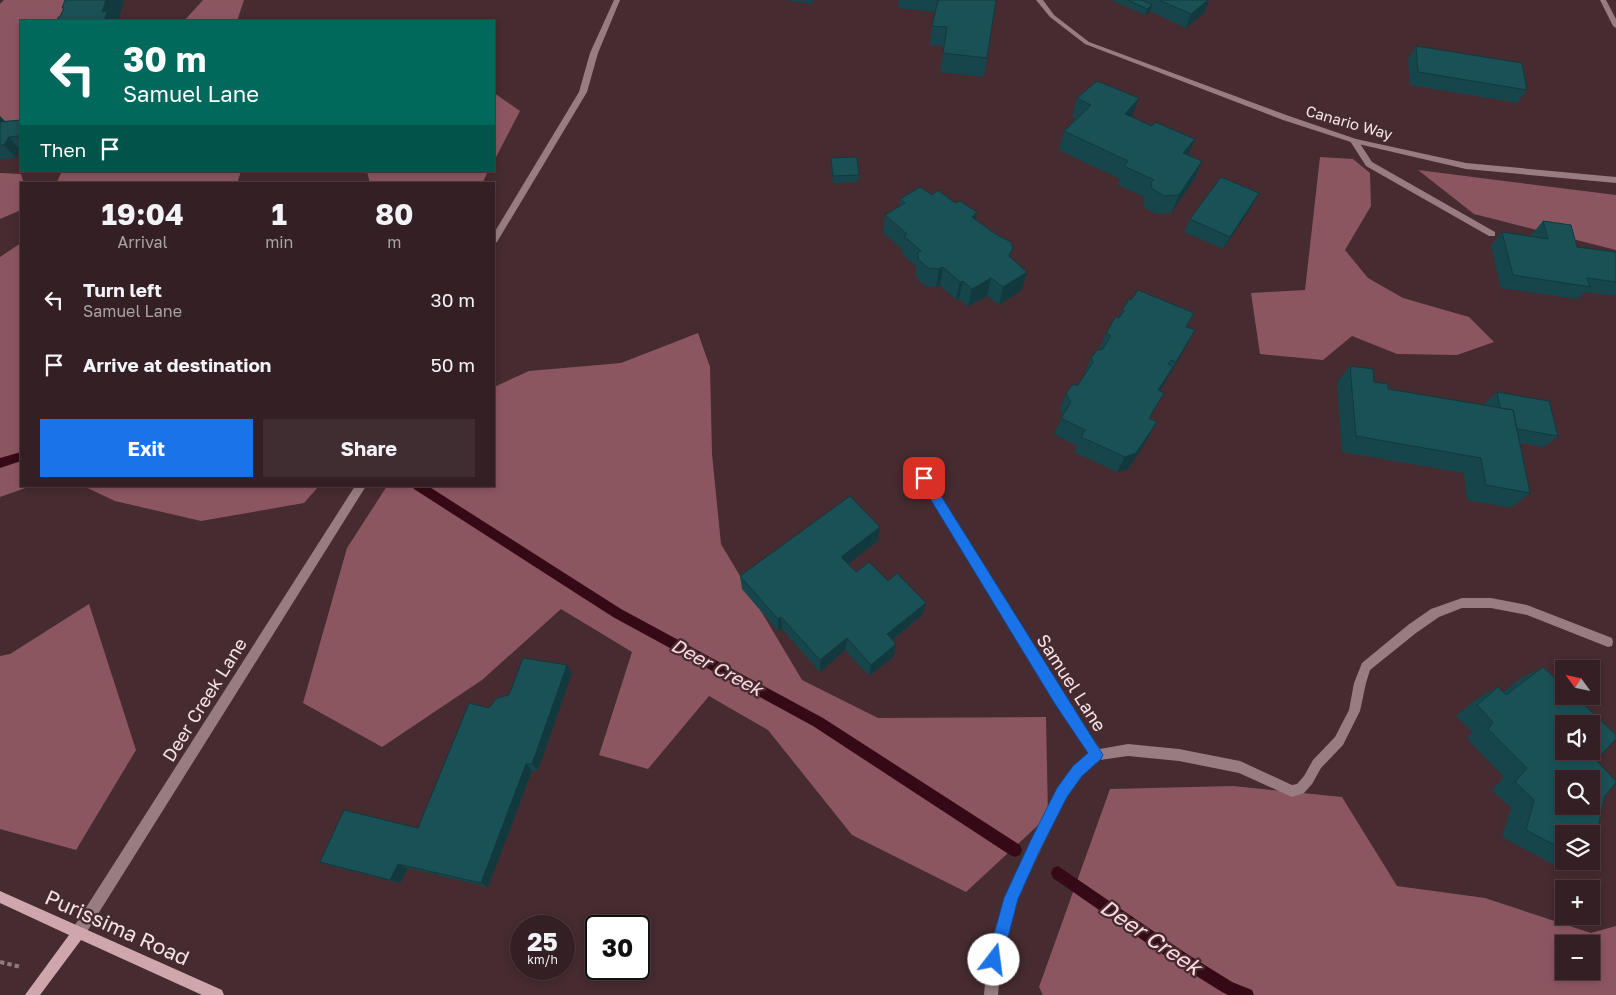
<!DOCTYPE html>
<html lang="en">
<head>
<meta charset="utf-8">
<style>
  body { margin:0; font-family:"Golos Text",sans-serif; background:#3f2d31; color:#f1f3f6; height:100vh; display:flex; flex-direction:column; font-size:19px; white-space:nowrap }
  * { box-sizing:border-box; margin:0 }
  p { font-size:16px; color:#a9a3a6 }
  .icon { flex:none; width:28px; height:28px; fill:none; stroke:currentColor; stroke-width:2; stroke-linecap:round; stroke-linejoin:round }
  .map { position:relative; flex:1; overflow:hidden }
  .sheet { position:absolute; left:20px; top:182px; width:475px; height:305px; display:flex; flex-direction:column; background:#342024; border-radius:0px; box-shadow:0 2px 8px #0003,0 0 0 1px #4e3e41 }
  .sheet>* { flex:none }
  .banner { position:absolute; left:20px; top:20px; width:475px; height:152px; border-radius:0px; box-shadow:0 2px 8px #0003,0 0 0 1px #4e3e41; background:#00695c; color:#fff; overflow:hidden }
  .needle { width:32px; rotate:303deg }
  .tools { position:absolute; left:1555px; top:660px; display:grid; gap:10px }
  .tools a { display:grid; place-items:center; width:45px; height:45px; border-radius:0px; background:#342024; box-shadow:0 2px 8px #0003,0 0 0 1px #4e3e41; font-size:25px }
  .speed { position:absolute; left:510px; top:915px; display:flex; gap:10px; font-size:25px; font-weight:700; text-align:center }
  .speed>* { display:grid; place-content:center; width:65px; height:65px; border-radius:50%; background:#342024; box-shadow:0 2px 8px #0003,0 0 0 1px #4e3e41; line-height:1 }
  .speed small { font-size:12px; font-weight:400 }
  .speed .limit { border:2px solid #111; border-radius:8px; background:#fff; color:#111 }
  .pin { position:absolute; display:grid; place-items:center; width:42px; height:42px; color:#fff; margin:-21px; border-radius:10px; box-shadow:0 2px 8px #0006 }
  .me { position:absolute; width:55px; margin:-28px; rotate:15deg; stroke-linejoin:round; filter:drop-shadow(0 0 4px #0008) }
  .turn { display:flex; align-items:center; gap:18px; height:105px; padding:0 20px; font-size:22px }
  .turn .icon { width:65px; height:65px; stroke-width:2.5 }
  .turn b { display:block; font-size:35px; line-height:42px }
  .then { display:flex; align-items:center; height:48px; padding:0 20px; background:#0003; gap:10px; font-size:19px }
  .eta { display:flex; justify-content:space-evenly; align-items:center; height:85px; text-align:center }
  .eta b { font-size:30px; font-weight:700; line-height:35px }
  .primary-button { display:flex; gap:10px; margin-top:auto; padding:10px 20px }
  .primary-button a { flex:1; height:58px; border-radius:0px; background:#1a73e8; color:#fff; font-size:20px; font-weight:700; line-height:58px; text-align:center }
  .primary-button a+a { background:#3f2d31; color:#f1f3f6 }
  ul { padding:0; list-style:none }
  li { display:flex; align-items:center; gap:15px; height:65px; padding:0 20px }
  li div { flex:1 }
  li b { display:block; font-size:19px }
  li em { font-style:normal }
  .map>svg:first-child { display:block }
  .forest { fill:#8c5661; fill-rule:evenodd }
  .lines { fill:none; stroke-linecap:round; stroke-linejoin:round }
  .stream { fill:#360916; fill-rule:evenodd }
  .path { stroke:#917a7e; stroke-width:4; stroke-dasharray:4.5 3; stroke-linecap:butt }
  .lane { fill:#977d81; fill-rule:evenodd }
  .street { fill:#977d81; fill-rule:evenodd }
  .secondary { fill:#cfa6ac; fill-rule:evenodd }
  .wall { fill:#16464b }
  .shaded-wall { fill:#12393d }
  .building { fill:#195157; stroke:#12393d; fill-rule:evenodd }
  .route { fill:#1a73e8; stroke:#114b97 }
  .labels { text-anchor:middle; stroke-width:4.5; stroke-linejoin:round; paint-order:stroke }
  .far-street-label { font-size:15px; fill:#f6e3e6; stroke:#462b30 }
  .street-label { font-size:18px; fill:#f6e3e6; stroke:#462b30 }
  .water-label { font-size:19px; font-style:italic; fill:#fdd9df; stroke:#462b30 }
  .near-street-label { font-size:21px; fill:#f6e3e6; stroke:#462b30 }
  .near-water-label { font-size:22px; font-style:italic; fill:#fdd9df; stroke:#462b30 }
</style>
</head>
<body>
<div class="map">
<svg width="1616" height="995" viewBox="0 0 1616 995">
  <rect width="100%" height="100%" fill="#462b30"/>
  <path class="forest" d="M4,0H68L57,21H21V126L0,125V4Z
    M203,0H244L237,21H184Z
    M494,93L520,111L494,161Z
    M1320,157L1353,159L1370,173L1371,206L1345,250L1368,278L1403,298L1469,317L1494,342L1457,355L1397,354L1352,336L1323,360L1260,354L1251,293L1305,290Z
    M1418,170L1616,195V250L1474,214Z
    M62,171H241L237,184H56Z
    M367,171H488L482,184H370Z
    M0,173L21,174L24,184H21V210L0,219Z
    M21,243V486H31L0,497V257Z
    M698,333L710,367L712,454L721,544L802,680L878,718L1046,717L1048,816L966,892L852,835L768,730L709,696L648,769L599,755L632,652L561,609L482,680L382,747L303,703L347,548L387,486H494V387L529,371L621,363Z
    M83,486H319L304,503L201,521L115,501Z
    M89,604L136,750L76,850L0,829V656L10,654Z
    M1233,786L1342,797L1397,886L1485,898L1591,933L1616,926V995H1043L1039,987L1110,789ZM1564,944H1591V971H1564Z"/>
  <g class="lines">
    <path class="stream" d="M21,452V461L0,468V458Z
      M413,486H428L621,609L823,718L1020,845L1022,850L1020,855L1015,857L1010,855L813,726L613,617L414,489Z
      M1058,866L1184,952L1232,982L1252,990L1254,995H1228L1222,992L1174,962L1053,878L1051,873L1053,868Z"/>
    <path class="path" d="M0,962L21,967"/>
    <path class="lane" d="M1036,0H1043L1054,15L1089,42V44H1085L1050,17Z
      M1351,139H1357L1372,162L1495,232V236H1489L1366,166L1350,141Z"/>
    <path class="street" d="M614,0H620L598,53L587,92L497,242L494,243V233L579,92L590,53Z
      M1600,0H1606L1616,19V28L1613,26Z
      M1085,42H1089L1289,116L1356,139L1466,163L1616,177V183L1466,169L1354,143L1283,120L1085,44Z
      M924,474L927,475L1064,696L1100,749L1128,744L1179,749L1240,761L1292,785L1297,784L1304,776L1313,760L1335,737L1349,710L1354,683L1362,663L1408,625L1431,609L1462,598H1491L1527,605L1612,638L1613,642L1612,646L1608,647L1527,615L1491,608H1462L1439,617L1416,633L1370,670L1366,683L1360,711L1343,745L1321,768L1312,784L1304,793L1292,797L1239,773L1179,761L1128,756L1100,760L1081,775L1066,797L1017,899L1001,960L998,995H984L987,960L1007,894L1058,789L1073,767L1089,754L1056,704L921,481L919,478L921,475Z
      M355,486H366L83,938L78,939L73,938L72,933L73,928Z"/>
    <path class="secondary" d="M0,891L222,990L224,995H202L81,940L40,995H25L69,935L0,903Z"/>
  </g>
  <path class="wall" d="M784,0H814L812,4Z
    M899,0H996L984,77L940,72L944,46L930,45L932,26L935,12L898,8Z
    M1111,0H1209L1205,12L1186,28L1150,11L1145,15Z
    M1416,46L1527,90L1517,103L1410,85L1408,59Z
    M1077,98L1132,117L1152,126L1195,139L1188,155L1202,161L1194,180L1171,213L1157,214L1145,208L1143,201L1145,197L1118,185L1120,179L1059,150L1064,131L1076,119L1072,117Z
    M0,116L5,121L21,120V150H20L16,158L0,159Z
    M831,158L859,175L858,182L833,183Z
    M1259,193L1252,206L1223,249L1184,232L1190,219Z
    M932,195L976,219L1010,257L1022,290L999,305L987,296L968,306L959,299L956,300L940,285L936,287L925,286L916,277V266L902,254L903,250L883,233L885,215L900,206V199Z
    M1543,221L1577,247L1616,252V296L1585,292L1577,299L1501,288L1491,245L1502,232L1532,236V234Z
    M1122,310L1187,327L1195,330L1167,379H1166L1159,391L1150,418L1157,422L1148,438L1128,469L1117,472L1074,452L1077,446L1054,434L1063,415L1060,410L1066,394L1078,385L1084,376V375L1091,358L1099,350L1106,333L1119,318Z
    M1350,366L1374,382L1388,389L1485,405L1484,404L1497,392L1558,436L1544,447L1520,443L1530,493L1511,508L1467,500L1464,473L1342,452L1337,382Z
    M880,527L878,541L848,564L856,572L922,615L893,640L894,656L869,676L845,650L820,672L782,629L778,631L742,589L740,576Z
    M567,665L572,673L538,770L532,771L488,887L408,868L400,883L332,866L320,862L418,828L509,695Z
    M1543,667L1596,760L1564,834V861H1590V865L1564,870L1502,837L1511,808L1492,790L1504,777L1467,739L1472,732L1456,716L1478,698L1498,687L1503,692L1521,678Z"/>
  <path class="shaded-wall" d="M106,0H122L124,2L118,21H104L102,12Z
    M1208,0H1209L1205,12L1186,28L1191,14Z
    M1152,5L1150,12L1145,15L1147,9Z
    M1139,98L1132,117L1125,114Z
    M0,116L12,129L0,125Z
    M9,137L20,150L16,158L4,145Z
    M1195,139L1187,158L1183,153Z
    M1202,161L1194,180L1171,213L1179,195Z
    M1259,193L1252,206L1223,249L1230,237Z
    M977,212L973,231L972,217Z
    M943,267L940,285L936,287L939,269Z
    M1027,272L1022,290L999,305L1003,287Z
    M991,278L987,296L968,306L972,289Z
    M963,281L959,299L956,300L960,282Z
    M1195,330L1186,347L1167,379L1176,362Z
    M1173,367L1164,384L1150,407L1158,390Z
    M1157,422L1148,438L1128,469L1117,472L1125,457Z
    M880,527L878,541L840,570L841,557Z
    M926,603L922,615L885,646L887,634Z
    M781,617L782,629L778,631V619Z
    M847,638L845,650L820,672V660Z
    M896,644L894,656L869,676L871,665Z
    M567,665L572,673L538,770L532,764Z
    M526,764L532,771L488,887L481,883Z
    M398,864L408,868L400,883L390,880Z"/>
  <path class="building" d="M65,0H106L102,12L107,11L104,21H57L58,17H60L64,8H62Z
    M938,0H996L987,58L943,53L947,27L932,26Z
    M1128,0H1142L1152,5L1147,9Z
    M1159,0H1208L1191,14Z
    M1416,46L1522,63L1527,90L1418,72Z
    M1097,81L1139,98L1125,114L1152,126L1155,122L1195,139L1183,153L1202,161L1179,195L1165,196L1152,189L1151,183L1154,180L1124,166L1128,161L1064,131L1091,105L1077,98Z
    M21,120V131L19,136L9,137L4,145H0V122Z
    M857,157L859,175L833,176L831,158Z
    M1221,177L1259,193L1230,237L1190,219Z
    M920,187L932,195L938,190L955,203L960,201L977,212L972,217L997,235L1011,242L1013,248L1009,256L1027,272L1003,287L991,278L972,289L963,281L960,282L943,267L939,269L928,268L918,259V252L921,251L904,236L907,234L885,215L905,203L900,199Z
    M1543,221L1571,225L1577,247L1616,252V282L1587,278L1590,287L1513,275L1502,232L1548,239Z
    M1138,290L1194,313L1186,327L1195,330L1176,362L1171,360L1168,364L1173,367L1158,390L1164,393L1149,418L1157,422L1136,453L1125,457L1081,437L1085,430L1061,418L1071,402L1066,394L1072,385H1078L1093,362L1091,358L1097,350H1102L1111,336L1106,333L1116,316L1119,318L1124,311L1122,310L1129,299L1131,300Z
    M1350,366L1373,369L1374,382L1388,384V389L1513,410L1530,493L1486,485L1481,458L1356,436Z
    M1497,392L1549,401L1558,436L1517,429L1513,410L1500,408Z
    M850,496L880,527L841,557L856,572L869,562L888,581L897,573L926,603L887,634L896,644L871,665L847,638L820,660L781,617L778,619L740,576Z
    M523,658L567,665L532,764H526L481,883L398,864L390,880L320,862L344,810L418,828L469,703L489,708L497,698L509,695Z
    M1543,667L1564,686V696H1575L1616,735V739L1596,760L1616,781V783L1605,796L1591,857V834H1564V850L1526,830L1534,800L1515,782L1527,768L1488,729L1493,722L1477,705L1498,687L1506,695ZM1564,724H1591V751H1564ZM1564,779H1591V806H1564Z
    M1584,861H1590V865Z"/>
  <path class="route" d="M924,474L928,475L1103,755L1101,759L1082,776L1067,797L1039,852L1018,899L1002,960L1000,965L994,967L989,965L987,960L1004,898L1030,842L1057,788L1073,766L1088,753L1055,704L920,482L918,478L920,475Z"/>
  <g class="labels">
    <g class="far-street-label">
      <text transform="translate(1349 123) rotate(16)" y="5">Canario Way</text>
    </g>
    <g class="street-label">
      <text transform="translate(1071 683) rotate(57)" y="6">Samuel Lane</text>
      <text transform="translate(205 700) rotate(-58)" y="6">Deer Creek Lane</text>
    </g>
    <g class="water-label">
      <text transform="translate(717 667) rotate(28)" y="7">Deer Creek</text>
    </g>
    <g class="near-street-label">
      <text transform="translate(117 928) rotate(24)" y="7">Purissima Road</text>
    </g>
    <g class="near-water-label">
      <text transform="translate(1151 937) rotate(34)" y="8">Deer Creek</text>
    </g>
  </g>
</svg>
<div class="tools">
<a><svg class="needle" viewBox="-14 -14 28 28"><path d="M0-13l5 13h-10z" fill="#e53935"/><path d="M0 13l5-13h-10z" fill="#a9a3a6"/></svg></a>
<a><svg class="icon" aria-label="sound" viewBox="0 0 24 24"><path d="M4 9h4l5-4v14l-5-4H4zM17 9q2 3 0 6"/></svg></a>
<a><svg class="icon" aria-label="search" viewBox="0 0 24 24"><circle cx="10" cy="10" r="6"/><path d="M15 15l6 6"/></svg></a>
<a><svg class="icon" aria-label="layers" viewBox="0 0 24 24"><path d="M12 4l9 5-9 5-9-5zM3 14l9 5 9-5"/></svg></a>
<a>+</a>
<a>−</a>
</div>
<div class="speed"><div>25<small>km/h</small></div><div class="limit">30</div></div>
<div class="pin" style="left:924px;top:478px;background:#d93025"><svg class="icon" aria-label="arrive" viewBox="0 0 24 24"><path d="M6 21V4h12l-3 4 3 4H6"/></svg></div>
<svg class="me" style="left:994px;top:960px" viewBox="-20 -20 40 40"><circle r="19" fill="#fff"/><path d="M0-13L10 11 0 6-10 11z" fill="#1a73e8"/></svg>
<div class="banner">
<div class="turn"><svg class="icon" aria-label="left" viewBox="0 0 24 24"><path d="M17 20v-9H6M10 6l-5 5 5 5"/></svg><div><b>30 m</b>Samuel Lane</div></div>
<div class="then">Then<svg class="icon" aria-label="arrive" viewBox="0 0 24 24"><path d="M6 21V4h12l-3 4 3 4H6"/></svg></div>
</div>
<section class="sheet">
<div class="eta">
<div><b>19:04</b><p>Arrival</p></div>
<div><b>1</b><p>min</p></div>
<div><b>80</b><p>m</p></div>
</div>
<ul>
<li><svg class="icon" aria-label="left" viewBox="0 0 24 24"><path d="M17 20v-9H6M10 6l-5 5 5 5"/></svg><div><b>Turn left</b><p>Samuel Lane</p></div><em>30 m</em></li>
<li><svg class="icon" aria-label="arrive" viewBox="0 0 24 24"><path d="M6 21V4h12l-3 4 3 4H6"/></svg><div><b>Arrive at destination</b></div><em>50 m</em></li>
</ul>
<div class="primary-button"><a>Exit</a><a>Share</a></div>
</section>
</div>
</body>
</html>
